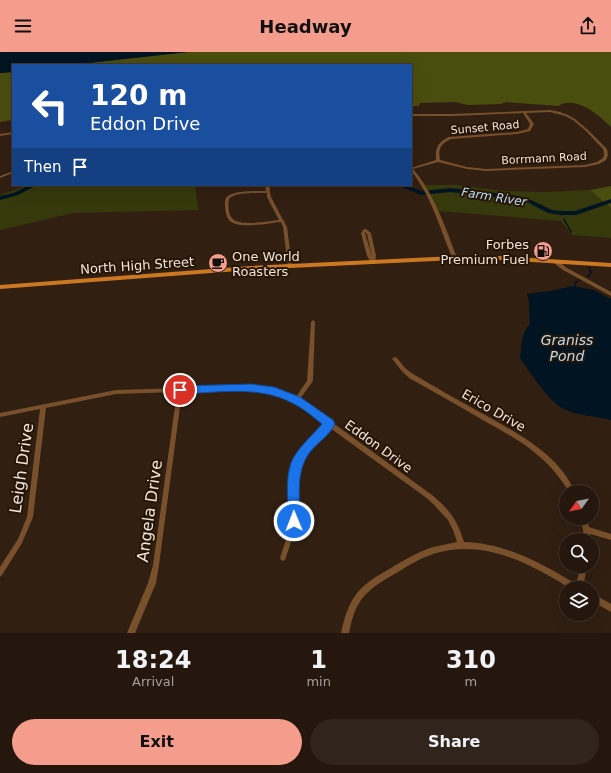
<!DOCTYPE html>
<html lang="en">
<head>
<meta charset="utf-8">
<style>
  body { margin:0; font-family:"DejaVu Sans",sans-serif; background:#31241c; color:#f1f3f6; height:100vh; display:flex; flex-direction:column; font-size:15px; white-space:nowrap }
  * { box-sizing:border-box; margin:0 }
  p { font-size:13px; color:#a39f9e }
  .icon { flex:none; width:22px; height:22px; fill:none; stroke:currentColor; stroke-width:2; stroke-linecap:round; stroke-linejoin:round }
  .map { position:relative; height:581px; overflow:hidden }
  .sheet { display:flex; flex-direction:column; background:#25170e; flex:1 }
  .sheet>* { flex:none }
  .hud { position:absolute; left:12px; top:12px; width:400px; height:122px; border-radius:0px; box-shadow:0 4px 16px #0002,0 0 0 1px #42362e; background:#1a4fa0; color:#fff; overflow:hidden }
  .needle { width:26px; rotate:237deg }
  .buttons { position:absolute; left:559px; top:433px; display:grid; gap:8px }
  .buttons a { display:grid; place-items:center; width:40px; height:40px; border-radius:50%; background:#25170e; box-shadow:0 4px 16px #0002,0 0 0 1px #42362e; font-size:20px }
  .pin { position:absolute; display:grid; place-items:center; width:34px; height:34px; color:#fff; margin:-17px; border:2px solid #fff; border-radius:50%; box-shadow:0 1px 4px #0007 }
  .me { position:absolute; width:44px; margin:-22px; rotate:359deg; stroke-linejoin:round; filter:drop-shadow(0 0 3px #0008) }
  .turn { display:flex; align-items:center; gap:14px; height:84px; padding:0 12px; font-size:18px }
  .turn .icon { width:52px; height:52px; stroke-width:2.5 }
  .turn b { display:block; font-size:28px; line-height:34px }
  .then { display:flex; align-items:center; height:38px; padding:0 12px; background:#0003; gap:8px; font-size:15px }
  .eta { display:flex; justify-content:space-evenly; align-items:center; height:68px; text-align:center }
  .eta b { font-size:24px; font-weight:700; line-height:28px }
  .cta { display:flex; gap:8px; margin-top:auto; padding:8px 12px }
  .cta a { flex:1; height:46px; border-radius:24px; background:#f49d8d; color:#111; font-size:16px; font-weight:700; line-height:46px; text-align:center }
  .cta a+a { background:#31241c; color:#f1f3f6 }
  header { display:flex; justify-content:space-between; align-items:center; height:52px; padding:0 12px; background:#f49d8d; color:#111; font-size:18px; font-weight:700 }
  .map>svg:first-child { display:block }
  .green { fill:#35390c }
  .forest { fill:#494e0f }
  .water { fill:#001421 }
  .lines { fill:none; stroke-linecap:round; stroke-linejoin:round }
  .stream { stroke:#001421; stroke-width:1.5 }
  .river { fill:#001421; fill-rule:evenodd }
  .minor { fill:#78502c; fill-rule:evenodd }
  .major { fill:#cb7820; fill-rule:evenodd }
  .route { fill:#1a73e8; stroke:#114b97 }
  .labels { text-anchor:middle; stroke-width:4; stroke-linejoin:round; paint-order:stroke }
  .far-street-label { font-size:11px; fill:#f0e3da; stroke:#271608 }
  .far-water-label { font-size:12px; font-style:italic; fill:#b6ddf6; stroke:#271608 }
  .poi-label { font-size:13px; fill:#f0e3da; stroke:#271608; text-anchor:end }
  .street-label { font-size:13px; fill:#f0e3da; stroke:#271608 }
  .water-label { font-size:14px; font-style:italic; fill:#b6ddf6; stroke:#271608 }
  .near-street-label { font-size:16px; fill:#f0e3da; stroke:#271608 }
</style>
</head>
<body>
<header><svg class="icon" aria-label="menu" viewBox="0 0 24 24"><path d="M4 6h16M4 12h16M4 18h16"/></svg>Headway<svg class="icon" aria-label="share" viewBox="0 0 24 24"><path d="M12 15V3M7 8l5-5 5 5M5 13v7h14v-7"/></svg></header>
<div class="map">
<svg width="611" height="581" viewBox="0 0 611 581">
  <rect width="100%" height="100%" fill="#311f12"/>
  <path class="green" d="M28,133H195L198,158L73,161L0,178V143Z
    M425,133H456L505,139L544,140L590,138L611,156V186L572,183L561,169L438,159Z"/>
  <path class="forest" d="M188,0H611V75C599,63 576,43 558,54L506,50L501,52L468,53L455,50L420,51L419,54H411V13H70Z
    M13,20V68L0,70V21Z
    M611,134V156L590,138Z"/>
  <path class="water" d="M0,0H188L70,13H13V20L0,21Z
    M573,234L594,238L611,247V368C595,364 577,364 562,356C547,347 530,320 520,306C522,294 521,280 530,272C528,260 531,254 527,242L550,239Z"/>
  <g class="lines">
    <path class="stream" d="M561,161L562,163
      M564,167L571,180
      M588,225L591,221L589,215
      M575,234V231L579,228"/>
    <path class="river" d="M29,133H37L18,143L0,148V144L14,141Z
      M396,133H405L422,139L450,136L513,143L531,148L552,158L561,159H575L611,147V151L576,163H561L548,161L527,150L513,147L450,140L421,143Z"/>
    <path class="minor" d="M550,58L560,60L568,63L575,67L588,78L607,97L608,103L606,108L599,112L585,115L486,119L467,117L438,110L413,117C434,141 446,177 457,206L455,207H453C440,178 432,144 411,119V116L436,108C435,96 438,90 449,85L517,80L528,77L530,72L523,61L454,64H411V62H454ZM550,60L558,62L565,64L573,68L586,79L603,97L604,103L603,106L597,110L585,113L486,117L467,115L440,108C438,97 440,92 451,87L517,82L530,79L534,72L526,61Z
      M13,80V82L0,84V82Z
      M13,119V121L0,126V124Z
      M265,133H269L271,145L283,168L285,169L284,170L287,175L292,214V215H290L288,214L283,175L281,170C269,171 237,178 229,168C225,163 225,155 225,149C226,147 225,146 228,144C236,138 256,139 266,139ZM252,141H267V145L279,168C270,169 238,175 232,166C228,162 228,153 229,147C235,141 244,142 252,141Z
      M364,177H366L371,181L376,204L375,210H371L367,204L361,181ZM365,180L367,182L372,205L365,181Z
      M554,209H558L567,216L611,240V244L563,218L554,211Z
      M313,268L315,270L313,329L300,347L432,443C450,458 457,468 464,490C505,491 541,511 576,532L581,514H587L583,536C579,536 574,537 570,536C567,535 563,532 560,530C553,526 546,522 538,518C506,501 470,490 433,502C421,506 409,513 398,520C367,538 356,545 349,581H341C344,567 348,553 357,541C366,530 379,523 391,516C404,508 418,500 433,495C441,493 449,492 457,490L453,478L448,468L434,453L428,447L330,376L309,398L299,413L297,427L298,469L285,508L283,509L281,508L280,506L292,469L291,427L293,412L305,394L326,372L295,350L275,341L251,338L182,340L159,513L156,531L135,581H127L148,531L153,513L177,340L116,342L46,356L33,465L22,491L2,523L0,525V515L18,487L27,465L40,357L0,365V361L116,338L251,334L275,337L296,345L307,329L311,270Z
      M395,305L397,306L405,316L413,322C437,336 461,350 485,363C520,383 558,402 575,440H569C547,403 517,387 481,367C457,353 433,339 409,326L401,318L393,308L392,307L393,306Z
      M580,466H586L589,475L611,482V488L590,482V488H584L583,478Z
      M592,541L611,552V560L592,549Z"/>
    <path class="major" d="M455,204H500L611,211V215L500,208H455L251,218L0,237V233L251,214Z"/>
  </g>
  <path class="route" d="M251,332L274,335L300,345L333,368L335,372C330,383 318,390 310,400C295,420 300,445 300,469L299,473L294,475L290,473L289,469C288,451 285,428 291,411C297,396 312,384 322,372C313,365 303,356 292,351C259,333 217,341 180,342L177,341L175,338L177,335L180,334Z"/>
  <defs>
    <g id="fuel-disc" transform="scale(1)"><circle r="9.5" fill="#f49d8d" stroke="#271608"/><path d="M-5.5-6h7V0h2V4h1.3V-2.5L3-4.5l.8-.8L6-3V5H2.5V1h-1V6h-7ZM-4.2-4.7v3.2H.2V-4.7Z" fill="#111"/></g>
    <g id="cafe-disc" transform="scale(1)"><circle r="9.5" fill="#f49d8d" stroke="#271608"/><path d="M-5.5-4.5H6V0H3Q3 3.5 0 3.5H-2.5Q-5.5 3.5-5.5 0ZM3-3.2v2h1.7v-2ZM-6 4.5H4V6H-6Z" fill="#111"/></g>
  </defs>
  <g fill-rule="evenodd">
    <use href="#fuel-disc" x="543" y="199"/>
    <use href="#cafe-disc" x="218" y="211"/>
  </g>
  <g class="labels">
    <g class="far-street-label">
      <text transform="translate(485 75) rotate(-5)" y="4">Sunset Road</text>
      <text transform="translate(544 106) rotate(-3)" y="4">Borrmann Road</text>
    </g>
    <g class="far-water-label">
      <text transform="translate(494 145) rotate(9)" y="4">Farm River</text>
    </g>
    <g class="poi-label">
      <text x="529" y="197">Forbes<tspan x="529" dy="15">Premium Fuel</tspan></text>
      <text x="232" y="209" text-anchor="start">One World<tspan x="232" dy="15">Roasters</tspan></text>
    </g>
    <g class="street-label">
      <text transform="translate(137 213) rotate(-4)" y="5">North High Street</text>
      <text transform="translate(494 358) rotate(30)" y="5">Erico Drive</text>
      <text transform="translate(379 394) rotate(36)" y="5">Eddon Drive</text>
    </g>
    <g class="water-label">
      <text x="567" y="293">Graniss<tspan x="567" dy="16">Pond</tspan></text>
    </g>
    <g class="near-street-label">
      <text transform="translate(21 416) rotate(-82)" y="6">Leigh Drive</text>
      <text transform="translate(149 459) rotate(-82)" y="6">Angela Drive</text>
    </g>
  </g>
</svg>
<div class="buttons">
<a><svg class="needle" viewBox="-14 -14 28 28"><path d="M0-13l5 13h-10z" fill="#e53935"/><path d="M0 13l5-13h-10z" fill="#a39f9e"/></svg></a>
<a><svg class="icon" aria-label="search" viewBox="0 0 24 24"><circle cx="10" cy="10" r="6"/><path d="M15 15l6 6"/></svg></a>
<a><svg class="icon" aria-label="layers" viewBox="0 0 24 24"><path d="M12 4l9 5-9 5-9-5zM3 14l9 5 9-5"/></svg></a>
</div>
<div class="pin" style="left:180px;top:338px;background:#d93025"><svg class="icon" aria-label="arrive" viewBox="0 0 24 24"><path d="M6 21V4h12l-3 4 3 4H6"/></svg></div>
<svg class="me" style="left:294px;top:469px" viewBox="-20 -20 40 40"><circle r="17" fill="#1a73e8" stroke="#fff" stroke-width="3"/><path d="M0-11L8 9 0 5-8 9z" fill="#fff"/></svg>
<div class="hud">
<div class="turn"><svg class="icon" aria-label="left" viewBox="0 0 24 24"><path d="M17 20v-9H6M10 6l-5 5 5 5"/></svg><div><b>120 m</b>Eddon Drive</div></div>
<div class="then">Then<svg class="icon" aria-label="arrive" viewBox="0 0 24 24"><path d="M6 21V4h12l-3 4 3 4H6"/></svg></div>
</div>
</div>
<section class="sheet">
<div class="eta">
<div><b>18:24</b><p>Arrival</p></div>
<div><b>1</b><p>min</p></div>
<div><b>310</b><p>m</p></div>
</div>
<div class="cta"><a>Exit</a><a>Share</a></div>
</section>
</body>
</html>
